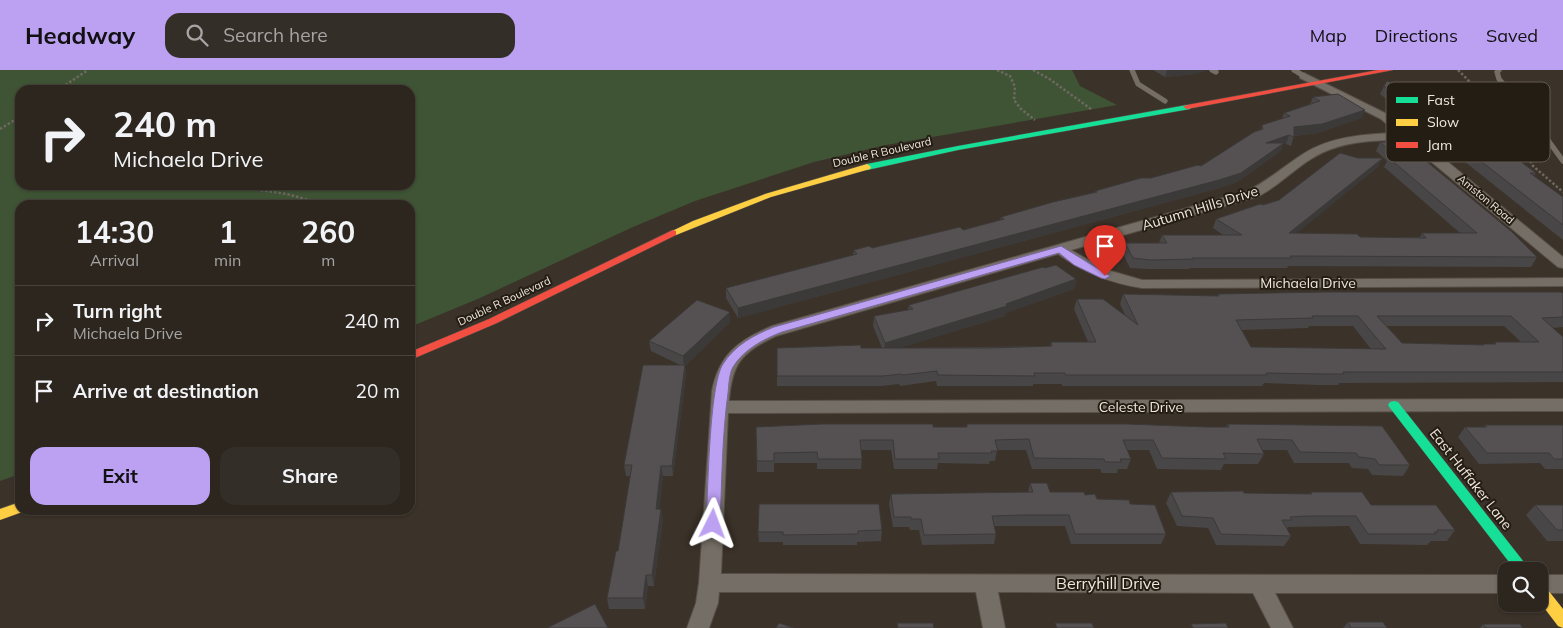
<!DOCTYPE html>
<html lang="en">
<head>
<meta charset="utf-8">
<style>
  body { margin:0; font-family:Mulish,sans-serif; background:#342e28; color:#f1f3f6; height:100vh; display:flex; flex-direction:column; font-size:19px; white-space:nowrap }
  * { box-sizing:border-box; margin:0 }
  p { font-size:16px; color:#a6a5a4 }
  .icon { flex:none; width:28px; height:28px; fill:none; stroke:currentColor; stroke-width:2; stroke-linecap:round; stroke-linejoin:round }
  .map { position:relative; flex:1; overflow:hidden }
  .side { position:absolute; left:15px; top:130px; width:400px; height:315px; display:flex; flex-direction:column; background:#2c261f; border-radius:15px; box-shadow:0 1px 4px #0004,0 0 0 1px #48433d }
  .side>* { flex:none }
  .guide { position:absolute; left:15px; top:15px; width:400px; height:105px; border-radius:15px; box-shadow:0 1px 4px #0004,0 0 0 1px #48433d; background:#2c261f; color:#f1f3f6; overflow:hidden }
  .controls { position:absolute; left:1498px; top:492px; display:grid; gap:10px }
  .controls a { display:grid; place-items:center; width:50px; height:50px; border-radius:10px; background:#2c261f; box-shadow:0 1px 4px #0004,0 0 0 1px #48433d; font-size:25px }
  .pin { position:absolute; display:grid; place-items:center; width:42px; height:42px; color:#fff; margin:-51px -21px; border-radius:50% 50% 50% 0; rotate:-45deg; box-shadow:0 0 5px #0007 }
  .pin .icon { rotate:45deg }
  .me { position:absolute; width:55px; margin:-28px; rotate:3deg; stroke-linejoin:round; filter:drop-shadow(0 0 4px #0008) }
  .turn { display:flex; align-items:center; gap:18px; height:105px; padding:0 15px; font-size:22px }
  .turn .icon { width:65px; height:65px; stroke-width:2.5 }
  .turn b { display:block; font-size:35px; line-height:42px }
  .eta { display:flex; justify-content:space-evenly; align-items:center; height:85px; text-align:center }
  .eta b { font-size:30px; font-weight:700; line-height:35px }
  .button { display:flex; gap:10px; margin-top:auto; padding:10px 15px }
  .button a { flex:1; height:58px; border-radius:15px; background:#bca0f2; color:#111; font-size:20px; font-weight:700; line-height:58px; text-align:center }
  .button a+a { background:#342e28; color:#f1f3f6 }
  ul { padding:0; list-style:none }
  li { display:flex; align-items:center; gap:15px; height:70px; padding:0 15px; border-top:1px solid #48433d }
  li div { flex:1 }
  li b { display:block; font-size:19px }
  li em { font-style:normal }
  header { display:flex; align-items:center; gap:30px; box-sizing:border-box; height:70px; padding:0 25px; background:#bca0f2; color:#111 }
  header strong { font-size:24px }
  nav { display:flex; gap:28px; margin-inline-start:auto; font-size:18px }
  .search { width:350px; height:45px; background:#342e28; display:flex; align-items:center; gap:12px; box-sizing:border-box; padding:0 18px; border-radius:15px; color:#a6a5a4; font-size:19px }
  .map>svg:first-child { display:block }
  .green { fill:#3e5434; fill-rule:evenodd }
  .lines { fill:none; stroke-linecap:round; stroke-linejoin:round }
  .lane-casing { stroke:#574f47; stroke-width:5.5 }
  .street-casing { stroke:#574f47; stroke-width:2 }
  .fast-casing { stroke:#574f47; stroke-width:1 }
  .slow-casing { stroke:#574f47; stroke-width:1 }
  .jam-casing { stroke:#574f47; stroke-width:1 }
  .path { stroke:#6e6860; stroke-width:2.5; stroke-dasharray:2.5 2; stroke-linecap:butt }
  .lane { stroke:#756e66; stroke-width:5 }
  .street { fill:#756e66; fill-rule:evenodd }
  .fast { fill:#16e098; fill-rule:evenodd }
  .slow { fill:#ffcf43; fill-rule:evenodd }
  .jam { fill:#f24e42; fill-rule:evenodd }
  .wall { fill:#494647; fill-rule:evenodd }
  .shaded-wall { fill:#3c3939 }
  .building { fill:#555152; stroke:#3c3939; fill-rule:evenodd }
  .route { fill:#bca0f2; stroke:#7a689d }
  .labels { text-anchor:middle; stroke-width:4; stroke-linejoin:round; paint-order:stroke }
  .far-street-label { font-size:11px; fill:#f1e7dc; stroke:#241d14 }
  .street-label { font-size:14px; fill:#f1e7dc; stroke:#241d14 }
  .near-street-label { font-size:16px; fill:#f1e7dc; stroke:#241d14 }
  .key { fill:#241d14; stroke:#625a50; stroke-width:1 }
  .key-label { font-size:14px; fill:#f1e7dc }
</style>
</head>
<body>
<header>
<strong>Headway</strong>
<div class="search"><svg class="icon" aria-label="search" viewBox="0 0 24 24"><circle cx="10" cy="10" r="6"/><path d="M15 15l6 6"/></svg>Search here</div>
<nav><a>Map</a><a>Directions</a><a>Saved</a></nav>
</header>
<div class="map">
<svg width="1563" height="558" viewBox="0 0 1563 558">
  <rect width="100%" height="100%" fill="#3b3229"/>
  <path class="green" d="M0,0H1072L1080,16L1117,35L886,75L814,92L695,131L633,157L480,228L410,257V135H20V404L0,411ZM20,20H410V115H20Z"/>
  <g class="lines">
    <g class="lane-casing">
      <path id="lane" d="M1132,0L1138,14L1165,31
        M1212,0L1216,2
        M1294,0L1304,6
        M1499,0L1497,2L1499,9L1532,48L1563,91"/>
    </g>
    <g class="street-casing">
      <path id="street" d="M1304,3L1389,45L1414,64L1563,187V198L1558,197L1405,70C1373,70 1339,71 1311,89C1292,101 1277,117 1257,127L1071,180L1104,199L1142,210L1563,208V216L1142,218C1110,213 1084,203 1058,184L776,266C742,282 732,293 729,331L1563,329V341L728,343L721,504L1506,505V523H1275L1293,558H1271L1253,523L998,522L1005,558H983L976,522H719L718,533L709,558H687L696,533L699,513L712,321C719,284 739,270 772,256L1247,121C1268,111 1284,96 1303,84C1331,66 1365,64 1397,63L1381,49L1300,8V4Z
        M1539,505H1563V523H1539Z"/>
    </g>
    <g class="fast-casing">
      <path id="fast" d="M1187,35L1191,37L1190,39L958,80L867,100L863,97L867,94L958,76Z
        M1394,331L1398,332L1531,501H1516L1390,338L1388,335L1390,332Z"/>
    </g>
    <g class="slow-casing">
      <path id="slow" d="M867,94L871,97L870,99L771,127L676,165H670L668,163L693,151L765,124Z
        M20,432V440L25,441L0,450V439Z
        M1539,514L1544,515L1563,539V558L1558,556L1539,531Z"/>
    </g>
    <g class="jam-casing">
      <path id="jam" d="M1378,0H1393L1187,39L1183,37L1187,35Z
        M673,160L676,161V165L497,253L410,290V282L489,249Z"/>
    </g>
    <path class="path" d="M997,0L1010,6L1015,17L1014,30L1021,39L1035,50
      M1033,0L1048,8L1091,39
      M1458,0L1498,40L1514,62L1533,96L1563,122
      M58,20L88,0
      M20,44L18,48L20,51
      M0,59L18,48
      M225,115L287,124L326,135"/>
    <use href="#lane" class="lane"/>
    <use href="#street" class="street"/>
    <use href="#fast" class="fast"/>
    <use href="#slow" class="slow"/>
    <use href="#jam" class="jam"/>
  </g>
  <path class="wall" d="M1153,0H1208L1194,4L1165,7Z
    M1384,16L1447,43L1493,77L1536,103L1534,106L1563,127V170L1380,24Z
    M1313,27L1365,40L1361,48L1318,63L1294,66L1291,76L1286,74H1283L1281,81L1237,112L1216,119L738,248L726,228V218L853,185L854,180L872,178L963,160L1000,151L1001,147L1095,122V121L1201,96L1261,60L1262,55L1282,49L1284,43L1310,34Z
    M1380,72L1537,187L1531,197L1288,196L1287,198H1190V199H1148L1130,198L1122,182L1125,173H1159L1162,165H1223L1213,158L1216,149L1279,130L1378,97L1296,163L1360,167H1420L1422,163H1460L1384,97L1387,91L1376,81Z
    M1045,198L1076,209L1074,219L1005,243V246L899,278L1050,276L1051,272H1088L1074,239L1077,229L1125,245L1120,234L1123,224L1217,226L1218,224L1563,223V257L1553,258L1563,267V312L1339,313L1338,315H1319L1264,313L1262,316H1062V314H1033V316H937L936,311L900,316L899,314L882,316H777V278H882L873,256L874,246L908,240L909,235ZM1309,256H1353L1371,279L1251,277L1242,260L1308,258ZM1387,256H1504L1521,272H1495L1494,274H1483L1482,275L1402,273Z
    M730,252L685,296L686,305L673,406H663L659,439L663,449L654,516H648L645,539H609L607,528L618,481L630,406H626L624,395L680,295L651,281L649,271Z
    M967,354L1207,357H1226L1228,354L1382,356L1410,395L1403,406L1372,405L1368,399L1352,398L1349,393H1294L1287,380H1262L1264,384L1258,394H1224L1221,400L1157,399L1149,380H1127L1131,389L1127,399H1118L1117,403H1102L1100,399H1032L1026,380H997L995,391H990L989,394L938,393L937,399H894L891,380H861L862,389L861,399H817V393H774V402H757L756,357H966Z
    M1485,355H1563V399H1545L1540,393L1479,394L1458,367L1465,357H1484Z
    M1030,413L1050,422L1085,425L1097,429L1130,434L1166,464L1161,474H1071L1065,456H994L996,464L994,474L922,475L919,460H910L909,457H893L889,434L891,424L1028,422Z
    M1171,422L1309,424L1311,422L1371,435L1455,460L1447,471H1431L1427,475L1360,474L1349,456L1288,457L1287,459L1291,466L1284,476L1216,475L1208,458L1177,456L1166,433Z
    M1535,435H1563V471H1547L1526,445Z
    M882,460L881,471L857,472V475H783V472H759L758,462Z
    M1348,552L1387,558H1343Z
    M1483,554L1523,558H1480Z"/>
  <path class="shaded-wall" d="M1167,0H1208L1194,4L1165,7Z
    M1451,37L1446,46L1441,38Z
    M1365,40L1361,48L1318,63L1292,66L1294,57Z
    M1289,65L1286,74H1283L1281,81L1237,112L1216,119L738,248V238L1219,110L1266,73Z
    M1383,88L1378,97L1285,173L1289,163Z
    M1076,209L1074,219L1005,243V246L884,283L885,273L1006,234Z
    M730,242V252L685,296L686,305L673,406L672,396L684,297L683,286Z
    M661,396L663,406L658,449L656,439Z
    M661,439L663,449L654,516L652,505Z
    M646,505L648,516L645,539L643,528Z"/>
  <path class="building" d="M1387,11L1422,28L1430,27L1451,37L1441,38L1493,77L1503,83H1509L1536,103H1530L1563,127V155L1384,16Z
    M1338,24L1365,40L1322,54L1294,57V67L1289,65L1266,73H1284L1241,103L1219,110L738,238L726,218L857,184L854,180L869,176L872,178L960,157L963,160L1004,149L1001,147L1053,132L1097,122L1095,121L1141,108H1151L1198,95L1201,96L1254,62L1263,59L1262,55L1290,46L1284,43L1320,31L1313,27Z
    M1380,72H1403L1512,162L1537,187L1290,186L1292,188H1192L1193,189L1151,190L1133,188L1125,173H1167L1162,165H1242L1216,149L1260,134L1263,135L1279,130L1340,83L1358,88H1383L1289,163L1357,164L1360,167L1426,168L1422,163H1477L1389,88H1398Z
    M1056,195L1076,209L1006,234L1007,236L885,273L874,246L913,239L909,235L1043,197L1045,198Z
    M1323,222H1560L1563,223V247L1542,248L1563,267V302H1343L1344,304H1325L1266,303L1267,305H1065V303H1034L1035,306L938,305L937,301L902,305L901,304L883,306H777V278L861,275V278H990L1052,276L1051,272H1096L1077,229H1103L1138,255L1123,224L1219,226L1218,224ZM1312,246H1358L1386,279L1251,277L1236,250L1313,248ZM1377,246H1511L1539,272H1495L1496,274H1483L1484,275L1402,273Z
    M697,230L730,242L683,286L649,271Z
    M643,295H685L672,396H661L656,439H661L652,505H646L643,528H607L616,481H618L632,395H624Z
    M822,354H933V357H967V354H1126L1207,357H1229L1228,354L1382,356L1410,395H1379L1375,389L1359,387L1356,383L1300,382L1292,370L1257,369L1264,384L1223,383L1226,389L1162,388L1153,370H1123L1131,389H1120L1121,392H1105L1104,389L1034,388L1029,369L995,370L998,381H991L992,383H938L939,389H895L893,370H860L862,389H818L817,382L774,383V391H757L756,357Z
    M1485,355H1563V389H1554L1549,383H1487L1465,357H1487Z
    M1030,413H1047L1050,422H1084L1085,425L1095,424L1097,429L1129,430L1130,434L1155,435L1166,464H1075L1069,445H1022L992,446L996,464L924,465L921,449H911V447H894L891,424L1033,422Z
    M1243,421L1244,423L1312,424L1311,422H1362L1371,435H1436L1455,460H1437L1438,462H1434L1436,464H1368L1356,446H1307L1290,447L1292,450H1282L1291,466L1221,464L1213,448L1182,446L1171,422Z
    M759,434H879L882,460L858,461V464L783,465V462H758Z
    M1535,435H1563V460H1557Z
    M595,534L608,558H547Z
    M1348,552H1383L1387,558H1351Z
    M779,553L794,558H776Z
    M897,553H933L934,558H898Z
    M1055,553H1092L1094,558H1057Z
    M1226,553L1228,558H1193L1191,554Z
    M1483,554H1520L1523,558H1486Z"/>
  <path class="route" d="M1061,176L1110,206L1105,209L1101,208L1074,195L1059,183L782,262C764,269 744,279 733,297C729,304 729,315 728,323C722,366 722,411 720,454L718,458L713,460L708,458L706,454C708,424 709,315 723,294C735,275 754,265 774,257Z"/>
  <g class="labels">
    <g class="far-street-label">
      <text transform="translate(882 82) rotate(-13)" y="4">Double R Boulevard</text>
      <text transform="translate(1486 129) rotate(40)" y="4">Amston Road</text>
      <text transform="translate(504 231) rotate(-25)" y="4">Double R Boulevard</text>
    </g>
    <g class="street-label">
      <text transform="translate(1200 138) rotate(-17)" y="5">Autumn Hills Drive</text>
      <text x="1308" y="218">Michaela Drive</text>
      <text x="1141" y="342">Celeste Drive</text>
      <text transform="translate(1471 409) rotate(52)" y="5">East Huffaker Lane</text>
    </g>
    <g class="near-street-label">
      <text x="1108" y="519">Berryhill Drive</text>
    </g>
  </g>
  <rect x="1386" y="12" width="164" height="80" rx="8" class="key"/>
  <rect x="1396" y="27" width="22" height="6" fill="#16e098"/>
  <rect x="1396" y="49" width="22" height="7" fill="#ffcf43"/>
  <rect x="1396" y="72" width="22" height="6" fill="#f24e42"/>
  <g class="key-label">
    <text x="1427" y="35">Fast</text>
    <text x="1427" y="57">Slow</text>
    <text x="1427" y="80">Jam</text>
  </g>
</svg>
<div class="controls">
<a><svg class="icon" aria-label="search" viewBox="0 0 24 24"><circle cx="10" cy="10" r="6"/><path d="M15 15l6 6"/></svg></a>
</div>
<div class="pin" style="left:1105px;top:206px;background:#d93025"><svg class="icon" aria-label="arrive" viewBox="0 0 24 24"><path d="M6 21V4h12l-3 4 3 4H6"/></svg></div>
<svg class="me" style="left:713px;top:454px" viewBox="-20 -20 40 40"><path d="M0-17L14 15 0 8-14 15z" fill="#bca0f2" stroke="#fff" stroke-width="4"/></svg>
<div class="guide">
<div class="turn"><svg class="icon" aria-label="right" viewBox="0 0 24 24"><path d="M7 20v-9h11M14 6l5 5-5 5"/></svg><div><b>240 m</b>Michaela Drive</div></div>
</div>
<section class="side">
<div class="eta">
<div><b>14:30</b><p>Arrival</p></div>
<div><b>1</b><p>min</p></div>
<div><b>260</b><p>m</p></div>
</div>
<ul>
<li><svg class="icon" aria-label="right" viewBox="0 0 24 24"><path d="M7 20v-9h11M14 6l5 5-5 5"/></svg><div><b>Turn right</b><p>Michaela Drive</p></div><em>240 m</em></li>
<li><svg class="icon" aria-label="arrive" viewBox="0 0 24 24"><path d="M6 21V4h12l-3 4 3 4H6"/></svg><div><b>Arrive at destination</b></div><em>20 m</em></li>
</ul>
<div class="button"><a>Exit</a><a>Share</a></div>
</section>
</div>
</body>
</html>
